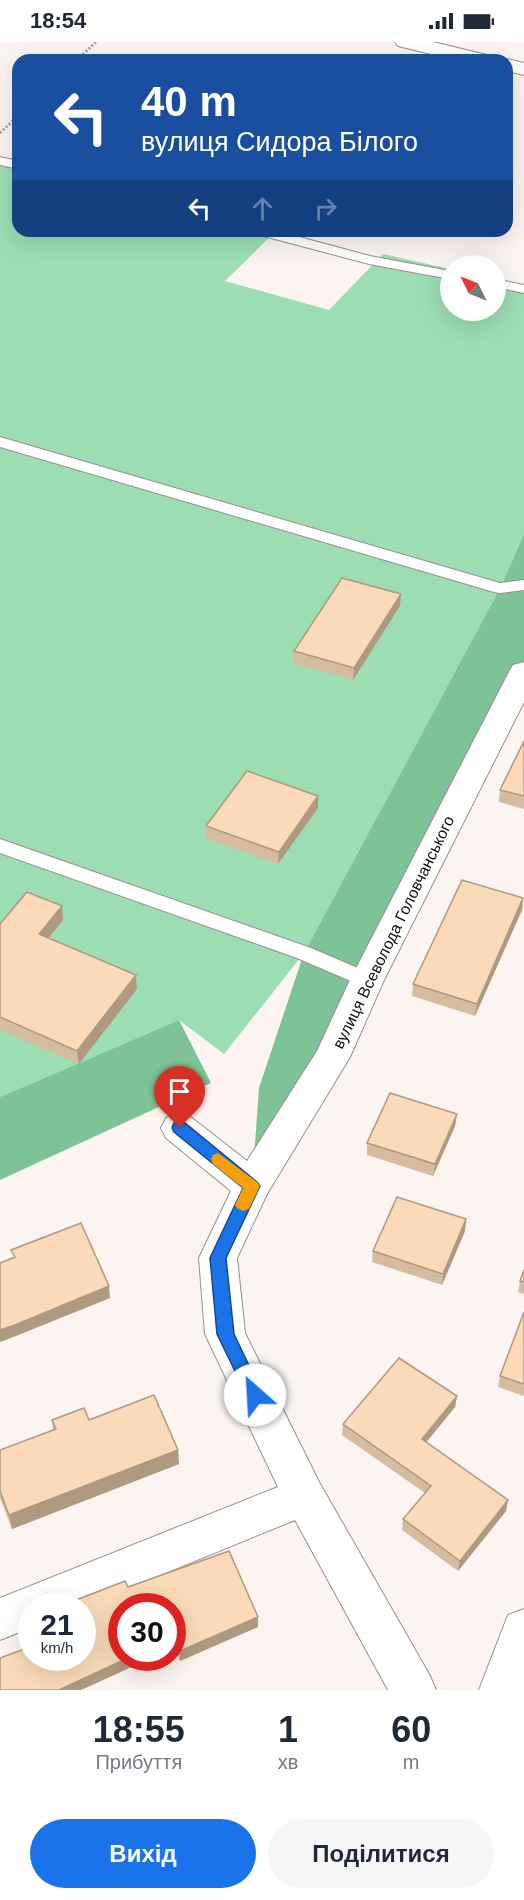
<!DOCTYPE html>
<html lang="uk">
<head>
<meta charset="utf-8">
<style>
  body { margin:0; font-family:Helvetica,sans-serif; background:#f6f6f7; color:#1f2937; height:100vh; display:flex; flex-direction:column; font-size:22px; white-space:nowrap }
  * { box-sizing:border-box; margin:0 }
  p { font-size:20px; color:#747a83 }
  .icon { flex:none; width:33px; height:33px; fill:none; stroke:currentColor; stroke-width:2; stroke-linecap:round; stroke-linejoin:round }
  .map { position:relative; height:1648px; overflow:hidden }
  .sheet { display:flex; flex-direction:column; background:#fff; flex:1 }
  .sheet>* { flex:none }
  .banner { position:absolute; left:12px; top:12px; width:501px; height:183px; border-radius:18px; box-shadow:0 6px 24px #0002; background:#1a4fa0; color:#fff; overflow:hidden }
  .needle { width:39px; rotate:313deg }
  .fabs { position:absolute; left:440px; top:213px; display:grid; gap:12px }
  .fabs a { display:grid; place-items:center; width:66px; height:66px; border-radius:50%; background:#fff; box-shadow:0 6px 24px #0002; font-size:30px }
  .speed { position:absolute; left:18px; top:1551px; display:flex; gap:12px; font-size:30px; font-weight:700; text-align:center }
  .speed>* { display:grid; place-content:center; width:78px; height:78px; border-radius:50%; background:#fff; box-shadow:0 6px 24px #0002; line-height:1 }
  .speed small { font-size:15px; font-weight:400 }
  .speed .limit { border:9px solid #d22; background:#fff; color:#111 }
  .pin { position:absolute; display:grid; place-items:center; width:51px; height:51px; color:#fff; margin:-62px -26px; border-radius:50% 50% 50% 0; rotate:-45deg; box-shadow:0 0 6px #0007 }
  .pin .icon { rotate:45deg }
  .me { position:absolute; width:66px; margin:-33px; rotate:334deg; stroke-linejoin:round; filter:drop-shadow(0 0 4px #0008) }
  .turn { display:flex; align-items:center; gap:21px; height:126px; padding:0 30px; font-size:27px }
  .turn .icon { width:78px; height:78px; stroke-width:2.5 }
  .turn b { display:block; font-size:42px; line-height:51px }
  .lanes { display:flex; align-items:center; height:57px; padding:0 30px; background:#0003; justify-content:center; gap:30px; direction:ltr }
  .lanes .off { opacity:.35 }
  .eta { display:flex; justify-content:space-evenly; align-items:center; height:102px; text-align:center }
  .eta b { font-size:36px; font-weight:800; line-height:42px }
  .button { display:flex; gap:12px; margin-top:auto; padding:12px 30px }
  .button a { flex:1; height:69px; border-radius:36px; background:#1a73e8; color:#fff; font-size:24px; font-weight:800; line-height:69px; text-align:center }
  .button a+a { background:#f6f6f7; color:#1f2937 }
  .status { display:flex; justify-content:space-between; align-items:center; height:42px; padding:0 30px; background:#fff; direction:ltr }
  .status svg { height:16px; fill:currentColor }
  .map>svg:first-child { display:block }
  .green { fill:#9cddb2 }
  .forest { fill:#7ec396 }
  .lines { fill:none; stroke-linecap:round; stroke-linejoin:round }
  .lane-casing { stroke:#96908c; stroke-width:2 }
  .street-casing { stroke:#96908c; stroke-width:2 }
  .path { stroke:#a7a19e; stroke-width:3; stroke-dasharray:2 2; stroke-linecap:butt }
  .lane { fill:#fff; fill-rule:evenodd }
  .street { fill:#fff; fill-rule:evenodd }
  .wall { fill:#d7bb9e }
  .shaded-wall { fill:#af9981 }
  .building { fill:#fadab8; stroke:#af9981; stroke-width:1.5 }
  .route { fill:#1a73e8; stroke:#114b97; stroke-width:1.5 }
  .slow { fill:#f59e0b }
  .labels { text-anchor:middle; stroke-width:5; stroke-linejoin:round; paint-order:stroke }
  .street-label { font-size:16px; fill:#0f0d0c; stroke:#fff }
</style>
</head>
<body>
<div class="status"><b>18:54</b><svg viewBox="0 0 49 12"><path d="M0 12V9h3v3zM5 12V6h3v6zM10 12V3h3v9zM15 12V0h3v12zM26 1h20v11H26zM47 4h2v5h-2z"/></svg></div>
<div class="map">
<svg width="524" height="1648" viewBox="0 0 524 1648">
  <rect width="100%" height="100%" fill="#fbf4f0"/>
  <path class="green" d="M0,118L18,122V189H276L225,239L329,268L383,212L450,227V268H495V237L524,243V492L500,546L304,911L224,1012L179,978L0,1055Z"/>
  <path class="forest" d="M524,492V630L252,1144L259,1046L304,911L500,546Z
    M179,978L211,1041L0,1138V1055Z"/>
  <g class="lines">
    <g class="lane-casing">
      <path id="lane" d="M0,115L18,119V127L0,123Z
        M254,189H277L370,214L450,229V237L369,222L256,192Z
        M495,237L524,243V251L495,245Z
        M0,395L500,541L524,538V548L500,551L494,550L0,405Z
        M0,797L311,906L374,933L377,938L374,943L367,946L297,916L0,811Z"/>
    </g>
    <g class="street-casing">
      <path id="street" d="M395,0H433L491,14L495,18H456L398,4Z
        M507,17L524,21V33L507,29V18H501Z
        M524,620V660L384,938L350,1015L267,1152L237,1216L245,1291L319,1440L429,1632L436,1648H388L295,1478L82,1565L32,1564V1585L0,1598V1556L278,1445L205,1292L199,1216L231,1149L166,1096L161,1086L166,1076L179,1071L192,1076L247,1119L317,1009L350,938L509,630L513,623Z
        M524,1567V1648H479L508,1573Z"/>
    </g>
    <path class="path" d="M77,18L96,0
      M0,91L18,74"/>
    <use href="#lane" class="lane"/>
    <use href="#street" class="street"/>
  </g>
  <path class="wall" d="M400,564L353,638L294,621V609Z
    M524,699V767L499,760L500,748Z
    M318,766L278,822L206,796V784Z
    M523,856L522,868L475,974L412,954L413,942Z
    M62,864L63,878L49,896L137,947L79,1022L0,988V882Z
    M457,1072L455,1084L433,1134L367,1113V1101Z
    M466,1177L465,1189L442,1243L372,1220L373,1209Z
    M524,1228V1252L518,1250L520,1239Z
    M524,1270V1354L498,1345L500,1334Z
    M457,1354L455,1365L426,1400L508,1458L506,1469L458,1529L402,1488L403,1477L425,1451L342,1393L343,1382Z
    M52,1378H89L178,1408L179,1422L12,1487L0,1456V1408L53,1388Z
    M128,1545L258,1585L180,1619L174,1605L122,1616H151L81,1648H0L82,1616V1564H72L71,1560Z"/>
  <path class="shaded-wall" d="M401,552L400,564L353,638L354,626Z
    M318,754V766L278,822L279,810Z
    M523,856L522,868L475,974L477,962Z
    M62,864L63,878L40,906L39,892Z
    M136,933L137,947L79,1022L77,1009Z
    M457,1072L455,1084L433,1134L435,1122Z
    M466,1177L465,1189L442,1243L443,1232Z
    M109,1244L110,1256L16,1294L0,1300V1288Z
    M457,1354L455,1365L420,1408L422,1397Z
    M178,1408L179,1422L12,1487L9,1473Z
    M508,1458L506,1469L458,1529L460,1519Z
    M258,1575V1585L180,1619V1609Z
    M128,1616H151L81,1648H61V1647Z"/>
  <path class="building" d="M342,536L401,552L354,626L294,609Z
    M524,699V754L500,748Z
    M247,729L318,754L279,810L206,784Z
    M462,838L523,856L477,962L413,942Z
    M27,850L62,864L39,892L136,933L77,1009L0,975V882Z
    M390,1051L457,1072L435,1122L367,1101Z
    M397,1155L466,1177L443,1232L373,1209Z
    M81,1181L109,1244L15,1283L0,1288V1221L15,1215L11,1208Z
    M524,1228V1240L520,1239Z
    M524,1270V1342L500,1334Z
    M399,1316L457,1354L422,1397L508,1458L460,1519L403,1477L431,1444L343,1382Z
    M154,1353L178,1408L9,1473L0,1449V1408L56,1387L52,1378L84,1366L89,1378Z
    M229,1509L258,1575L180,1609L172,1595V1564H122V1616H128L61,1647V1648H0V1616L32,1604V1616H82V1564H73L71,1560L125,1539L128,1545Z"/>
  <path class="route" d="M180,1080L185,1081L257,1140L260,1144L226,1216L234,1292L263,1353L261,1358L255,1360L249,1358L217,1292L210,1216L243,1146L174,1090L172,1086L174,1081Z"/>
  <path class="slow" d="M218,1111L257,1140L260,1144L249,1167L243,1169L238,1167L235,1163L243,1146L213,1122L211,1117L213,1113Z"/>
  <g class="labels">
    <g class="street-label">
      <text transform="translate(393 890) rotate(-64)" y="6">вулиця Всеволода Головчанського</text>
    </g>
  </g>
</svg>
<div class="fabs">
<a><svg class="needle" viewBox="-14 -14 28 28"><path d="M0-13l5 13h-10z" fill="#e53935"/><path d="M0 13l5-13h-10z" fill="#747a83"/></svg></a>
</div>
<div class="speed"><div>21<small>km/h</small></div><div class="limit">30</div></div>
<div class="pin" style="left:180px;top:1086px;background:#d93025"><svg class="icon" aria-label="arrive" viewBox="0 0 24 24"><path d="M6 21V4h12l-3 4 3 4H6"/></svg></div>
<svg class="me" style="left:255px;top:1353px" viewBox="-20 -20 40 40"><circle r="19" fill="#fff"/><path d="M0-13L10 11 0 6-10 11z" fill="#1a73e8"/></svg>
<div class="banner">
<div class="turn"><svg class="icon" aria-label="left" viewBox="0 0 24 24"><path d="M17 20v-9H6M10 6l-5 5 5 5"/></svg><div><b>40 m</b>вулиця Сидора Білого</div></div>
<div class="lanes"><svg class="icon" aria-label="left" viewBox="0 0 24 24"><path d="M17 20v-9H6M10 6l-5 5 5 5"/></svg><svg class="icon off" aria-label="ahead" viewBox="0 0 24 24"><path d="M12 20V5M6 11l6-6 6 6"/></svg><svg class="icon off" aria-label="right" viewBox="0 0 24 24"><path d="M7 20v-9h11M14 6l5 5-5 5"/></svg></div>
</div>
</div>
<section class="sheet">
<div class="eta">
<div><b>18:55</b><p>Прибуття</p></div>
<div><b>1</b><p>хв</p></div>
<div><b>60</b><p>m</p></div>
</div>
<div class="button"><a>Вихід</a><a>Поділитися</a></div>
</section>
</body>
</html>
